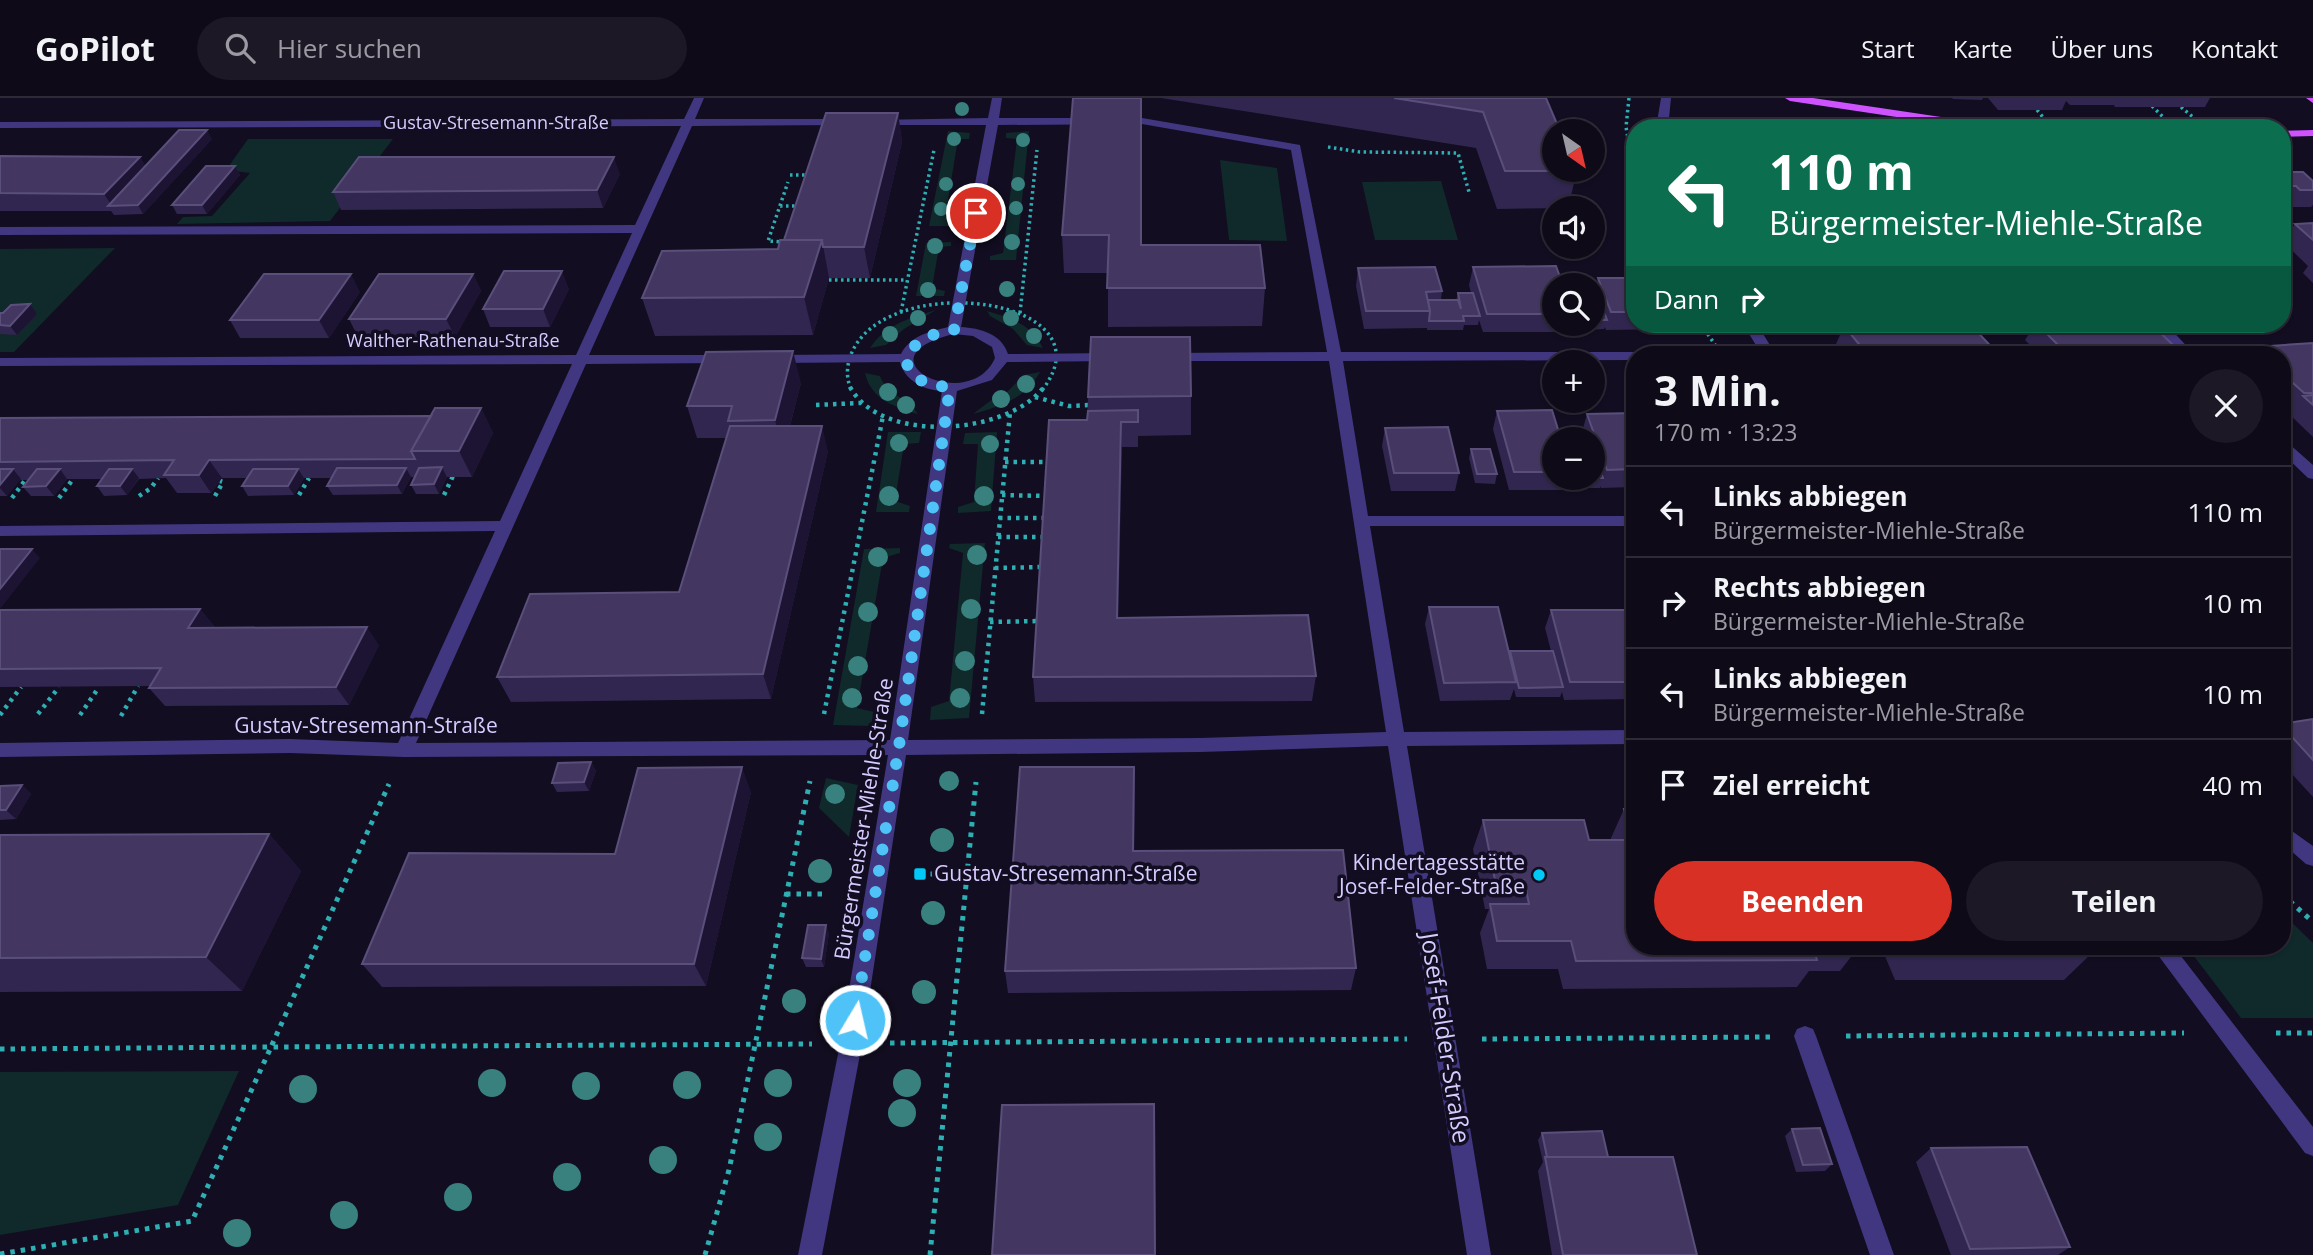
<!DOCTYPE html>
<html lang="de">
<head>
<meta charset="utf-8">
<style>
  body { margin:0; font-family:"Open Sans",sans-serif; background:#1c1825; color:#f1f3f6; height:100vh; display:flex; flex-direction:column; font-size:26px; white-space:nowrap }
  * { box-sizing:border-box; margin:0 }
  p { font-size:23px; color:#9b9aa2 }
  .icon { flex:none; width:38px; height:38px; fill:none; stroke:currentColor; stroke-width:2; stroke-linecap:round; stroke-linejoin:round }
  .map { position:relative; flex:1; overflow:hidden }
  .sheet { position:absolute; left:1626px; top:248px; width:665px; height:609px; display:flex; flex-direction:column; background:#0e0a18; border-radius:28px; box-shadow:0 2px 5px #0004,0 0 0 2px #2e2b37 }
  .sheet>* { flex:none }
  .guide { position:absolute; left:1626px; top:21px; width:665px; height:214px; border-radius:28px; box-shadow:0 2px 5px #0004,0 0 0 2px #2e2b37; background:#0b6e4f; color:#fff; overflow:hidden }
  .needle { width:46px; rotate:146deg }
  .tools { position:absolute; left:1542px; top:21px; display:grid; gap:14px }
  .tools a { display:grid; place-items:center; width:63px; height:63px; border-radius:50%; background:#0e0a18; box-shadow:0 2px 5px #0004,0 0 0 2px #2e2b37; font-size:35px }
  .pin { position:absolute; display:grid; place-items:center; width:60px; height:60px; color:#fff; margin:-30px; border:4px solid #fff; border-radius:50%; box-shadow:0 2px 7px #0007 }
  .me { position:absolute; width:77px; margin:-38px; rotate:9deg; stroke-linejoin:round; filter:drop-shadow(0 0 5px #0008) }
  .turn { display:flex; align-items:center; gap:24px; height:147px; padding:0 28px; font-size:32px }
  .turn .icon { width:91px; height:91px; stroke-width:2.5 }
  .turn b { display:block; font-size:49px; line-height:60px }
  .then { display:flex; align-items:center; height:66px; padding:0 28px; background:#0003; gap:14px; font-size:26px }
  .round { display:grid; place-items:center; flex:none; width:74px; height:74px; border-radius:37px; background:#1c1825 }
  .summary { display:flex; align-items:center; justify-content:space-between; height:119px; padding:0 28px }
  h1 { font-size:42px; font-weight:700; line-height:52px }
  .action { display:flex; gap:14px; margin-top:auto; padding:14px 28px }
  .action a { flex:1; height:80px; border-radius:42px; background:#d93025; color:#fff; font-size:28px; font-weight:700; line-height:80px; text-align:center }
  .action a+a { background:#1c1825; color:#f1f3f6 }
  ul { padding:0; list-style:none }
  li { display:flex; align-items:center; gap:21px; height:91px; padding:0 28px; border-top:2px solid #2e2b37 }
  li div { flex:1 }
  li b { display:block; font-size:26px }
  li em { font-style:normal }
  header { display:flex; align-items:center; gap:42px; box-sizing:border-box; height:98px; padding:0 35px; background:#0e0a18; border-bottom:2px solid #2e2b37 }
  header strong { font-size:33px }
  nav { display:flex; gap:38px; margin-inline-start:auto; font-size:24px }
  .search { width:490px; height:63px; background:#1c1825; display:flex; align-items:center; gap:18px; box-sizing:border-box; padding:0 24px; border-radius:38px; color:#9b9aa2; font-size:26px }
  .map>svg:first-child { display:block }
  .green { fill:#10292a }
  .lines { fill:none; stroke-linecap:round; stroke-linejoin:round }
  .path-far2 { stroke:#2dafb3; stroke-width:3.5; stroke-dasharray:2.5 3.5; stroke-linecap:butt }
  .path-far1 { stroke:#2dafb3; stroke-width:4.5; stroke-dasharray:3.5 5; stroke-linecap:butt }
  .path { stroke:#2dafb3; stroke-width:5; stroke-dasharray:4.5 6; stroke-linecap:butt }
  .minor { fill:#403780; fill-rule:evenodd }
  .major { fill:#ce53ff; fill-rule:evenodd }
  .tree { fill:#38817e }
  .wall { fill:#31264f }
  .shaded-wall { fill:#1d1434 }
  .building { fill:#433762; stroke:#5a4f7b; stroke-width:2 }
  .route { stroke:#4fc3f7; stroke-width:12; stroke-dasharray:0 21.6 }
  .poi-dot { fill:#00c8f7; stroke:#120d20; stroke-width:2.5 }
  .labels { text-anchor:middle; stroke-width:7; stroke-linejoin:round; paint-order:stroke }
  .far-street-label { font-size:18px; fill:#d6ccff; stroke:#120d20 }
  .street-label { font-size:21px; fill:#d6ccff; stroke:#120d20 }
  .poi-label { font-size:21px; fill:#d6ccff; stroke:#120d20; text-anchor:end }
  .near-street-label { font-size:24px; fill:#d6ccff; stroke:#120d20 }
</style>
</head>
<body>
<header>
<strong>GoPilot</strong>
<div class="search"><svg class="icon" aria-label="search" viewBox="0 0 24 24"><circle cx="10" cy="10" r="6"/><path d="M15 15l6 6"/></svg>Hier suchen</div>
<nav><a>Start</a><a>Karte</a><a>Über uns</a><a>Kontakt</a></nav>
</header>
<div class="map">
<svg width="2313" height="1157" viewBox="0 0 2313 1157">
  <rect width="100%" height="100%" fill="#120d20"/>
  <path class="green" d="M948,33L970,35L969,41H958L946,114L957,117L954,128H929Z
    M1029,33L1016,162H990V158L1003,155L1017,41L1006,40V35Z
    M248,41H393L330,123L177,126L183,119L212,118L250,75L226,72Z
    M1220,62L1277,70L1287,143L1229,142Z
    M1441,83L1458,142H1375L1362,84Z
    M951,144V148L939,149L932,190L945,193L944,198H916L926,145Z
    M115,150L14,254H0V151Z
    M936,212L904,231L886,247L870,250C886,226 910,220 936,212Z
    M987,213C1011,220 1031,226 1043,250L1027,247L1013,231L990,218Z
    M1040,274C1025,301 1001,308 973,316L990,303L1006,295L1024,277Z
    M865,275L880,278C887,297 908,300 918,316C895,309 871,302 865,275Z
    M888,334H921L919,345L904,346L895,403L910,408L909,414H876Z
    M997,334L991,413L958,415V409L974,404L978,346H963L965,335Z
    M985,445L969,620L930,622L931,609L949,603L963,455L949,450L950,446Z
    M900,450V455L883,460L857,610L874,614L871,628L833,627L864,451Z
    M826,680L858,687L849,739L819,710Z
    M2282,815L2313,845V920H2241L2187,849H2282Z
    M239,973L178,1107L0,1137V974Z"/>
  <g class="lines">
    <path class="path-far2" d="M1629,0L1626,29L1634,75
      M2152,8L2174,30
      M2181,9L2206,30
      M2037,12L2052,30
      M1328,49L1360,54L1458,55L1469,94
      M790,77H809
      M780,108H800
      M785,144L768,143L788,84
      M829,182H907
      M901,214L934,52
      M1020,215L1037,52
      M1701,226L1722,257
      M851,291C845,278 847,263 854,250C897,172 1111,201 1043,291"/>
    <path class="path-far1" d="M850,289C881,347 1008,337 1044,289
      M1035,299L1069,308L1091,307
      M816,307L861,305
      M1005,364H1049
      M299,397L309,380
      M444,397L453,378
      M1002,397L1047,398
      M139,398L151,390L158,380
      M215,398L223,384L220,383
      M12,400L26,381
      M59,400L73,381
      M999,420H1046
      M998,439H1045
      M995,470L1042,469
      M990,524L1039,523
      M38,616L59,589
      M824,616L883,318
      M982,616L1010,314
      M0,617L21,589
      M80,617L99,589
      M121,618L138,588"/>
    <path class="path" d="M920,776H966
      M786,796H827
      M2282,796L2313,824
      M2276,935H2313
      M1846,938L2184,935
      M1482,941L1771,939
      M890,945L1407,941
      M0,951L271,949L389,686
      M0,1156L192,1123L271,949L812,946
      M705,1157L729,1072L810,683
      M930,1157L976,684"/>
    <path class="minor" d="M694,0H704L695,21H846L852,24L846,27L692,28L589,257H724L731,261L724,265L586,266L416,645L890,642L942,293C924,292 905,283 900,264L773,265L766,261L773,257L901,256C911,237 929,234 948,229L986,27H878L872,24L874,22L988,20L992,0H1002L999,20H1142L1300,47L1341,254H1634L1640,257H1634V262L1343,263L1368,418H1634V428H1370L1404,634L1634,632V646L1407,648L1491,1157H1467L1388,648L1200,654L906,657L862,946L822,1157H798L840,946L888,657L404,659L290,655L0,659V645L290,641L398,645L495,433L0,438V428L500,423L572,266L0,268V260L576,257L632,135L0,137V129L635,127L681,28L0,30V24L684,21ZM1142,26L1291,52L1327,254L1169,255L1162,259L1169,263H1329L1386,634L1200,640L908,642L957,293L992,282L1007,264L1113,263L1120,259L1113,255L1008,256C1002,236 980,230 961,229L998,27ZM954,236L973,238L992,249L995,260C970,318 853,260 954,236Z
      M1661,0H1671L1668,30H1656Z
      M1743,226H1757L1776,257H1762Z
      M2152,226H2166L2195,257H2181Z
      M2282,342L2287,344L2313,367V381L2308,380L2282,355Z
      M2282,726L2313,748V768L2306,766L2282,745Z
      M2152,849H2174L2313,1029V1058L2305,1055Z
      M1805,928L1813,931L1816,938L1894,1157H1870L1794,938L1797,931Z"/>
    <path class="major" d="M1785,0H1813L1995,27L2000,30H1970L1790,3Z
      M2306,0H2313V5Z
      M2313,32V38L2282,39V33Z"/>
  </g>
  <g class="tree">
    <circle cx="962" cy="11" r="7"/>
    <circle cx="954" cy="41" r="7"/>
    <circle cx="1023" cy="42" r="7"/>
    <circle cx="946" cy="86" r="7"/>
    <circle cx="1018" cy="86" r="7"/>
    <circle cx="1016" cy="110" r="7"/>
    <circle cx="941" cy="111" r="7"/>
    <circle cx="1012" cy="144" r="8"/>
    <circle cx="935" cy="148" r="8"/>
    <circle cx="1007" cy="191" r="8"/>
    <circle cx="928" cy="192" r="8"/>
    <circle cx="918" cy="220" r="8"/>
    <circle cx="1011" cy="220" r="8"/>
    <circle cx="890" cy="236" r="8"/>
    <circle cx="1034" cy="238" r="8"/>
    <circle cx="1026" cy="286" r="9"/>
    <circle cx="888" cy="294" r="9"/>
    <circle cx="1001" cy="301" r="9"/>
    <circle cx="906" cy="307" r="9"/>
    <circle cx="899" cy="345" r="9"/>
    <circle cx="990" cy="346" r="9"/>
    <circle cx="889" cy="398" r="10"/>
    <circle cx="984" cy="398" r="10"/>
    <circle cx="977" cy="457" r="10"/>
    <circle cx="878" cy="459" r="10"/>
    <circle cx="971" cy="511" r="10"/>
    <circle cx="868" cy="514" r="10"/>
    <circle cx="965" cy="563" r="10"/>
    <circle cx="858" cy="568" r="10"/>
    <circle cx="852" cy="600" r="10"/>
    <circle cx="960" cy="600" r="10"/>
    <circle cx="949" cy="683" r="10"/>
    <circle cx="835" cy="696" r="10"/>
    <circle cx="942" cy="742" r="12"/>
    <circle cx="820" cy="773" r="12"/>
    <circle cx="933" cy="815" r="12"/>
    <circle cx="924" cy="894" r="12"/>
    <circle cx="794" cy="903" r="12"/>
    <circle cx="492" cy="985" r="14"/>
    <circle cx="778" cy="985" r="14"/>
    <circle cx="907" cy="985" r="14"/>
    <circle cx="687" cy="987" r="14"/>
    <circle cx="586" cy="988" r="14"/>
    <circle cx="303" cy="991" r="14"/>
    <circle cx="902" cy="1015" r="14"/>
    <circle cx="768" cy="1039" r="14"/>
    <circle cx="663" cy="1062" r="14"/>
    <circle cx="567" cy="1079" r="14"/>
    <circle cx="458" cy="1099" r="14"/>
    <circle cx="344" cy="1117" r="14"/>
    <circle cx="237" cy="1135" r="14"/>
  </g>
  <path class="wall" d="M1073,0L1141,147L1265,190L1262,228L1108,229V175H1064L1062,137Z
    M1161,0H1546L1577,73L1568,110L1497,111L1476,50Z
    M1952,0H1983L1982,2L1953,1Z
    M1988,0H2210L2205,9H2115L2114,7H2070L2066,3L2062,12H1998Z
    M898,15L902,44L870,180H829L813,237L655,238L642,200L778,151Z
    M212,41L143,116L114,117L111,113H0V58L140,59L145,68Z
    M235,68L240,77L207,116H177L172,107Z
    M2282,74L2313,83V107L2311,109H2288L2284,106H2282Z
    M620,76L603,110L341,112L333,94Z
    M2313,125V185L2303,175L2308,168L2282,143L2295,126Z
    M1473,169L1554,187V226H1592V203H1595L1593,198L1598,180H1634V226H1675L1673,231L1606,232L1605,229L1604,231L1587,232L1585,227H1570L1568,234H1483L1479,222L1478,227H1464L1463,232H1427V230L1364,231L1356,188L1358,170L1442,193L1441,202H1456L1458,195H1471L1469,187Z
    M473,176L481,193L455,239H358L349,221Z
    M569,191L550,229H490L483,211Z
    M360,194L329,240H240L230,222Z
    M0,215H3L37,216L17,237L0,236Z
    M2027,226H2151L2173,247L2166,257H2040L2025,242L2032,231Z
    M1844,228L1999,257H1845L1836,246Z
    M2313,245V339L2289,316L2291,313L2282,306V257H2248L2254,249Z
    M801,285L790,328L828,353L771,601L511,604L497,579L679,494L727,340H697L687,308Z
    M1191,298V337L1138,338V349H1122L1118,520L1316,578L1312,603L1035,604L1033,579L1087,322L1088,299Z
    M481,310L493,335L472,379H447L439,396H416L411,387L415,379H411L402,396L333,397L327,388L332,380H304L294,397L248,398L242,388L247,380H222L211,395H177L166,380L139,381L127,397L104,398L97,388L102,381H67L54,398H31L23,389L29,382H20L7,398H0V320L431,318Z
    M1497,313L1554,341V380H1570L1566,392H1509L1493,331Z
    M1634,315V389L1601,390L1600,388V390H1582L1579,380H1592V341H1584L1582,334L1587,316Z
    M1385,330L1459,375L1455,393H1391L1382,348Z
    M1471,351L1497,376L1495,386L1475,385L1469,360Z
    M1429,509L1509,555L1551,553L1545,530L1551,512H1634V601L1564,602L1562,594L1560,599H1516L1514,591L1510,602L1440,603L1425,526Z
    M200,511L214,528L213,530L379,547L349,607L165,608L149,590L151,588L0,589V512Z
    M2313,621V699L2282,665V626Z
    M591,664L596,673L589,693L557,694L552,685Z
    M22,687L31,696L16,721L0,722V688Z
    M1135,693L1134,753L1356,870L1351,892L1008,895L1005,873Z
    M751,694L706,888L382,889L362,866L615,756Z
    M1624,711H1634V849H2091L2093,854L2064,882H1895L1882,851H1857L1840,873H1809L1797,889L1563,891L1558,871H1487L1480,835L1489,811H1485L1473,751L1483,722L1589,742H1611V740Z
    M269,736L301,773L242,893L0,894V737Z
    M829,835L824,869H806L802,860Z
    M1792,1031L1832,1066L1825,1073L1796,1074L1785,1038Z
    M1542,1035L1608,1059L1697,1157H1552L1538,1073L1543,1064L1538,1042Z
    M1931,1050L2070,1149L2058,1157H1951L1916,1064Z"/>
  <path class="shaded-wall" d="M898,15L902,44L870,180L864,149Z
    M207,32L212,41L143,116L138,107Z
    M140,59L151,76L112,108L104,96Z
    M614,59L620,76L603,110L597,92Z
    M235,68L240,77L207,116L202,107Z
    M822,142L829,180L813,237L804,199Z
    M562,173L569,191L550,229L543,211Z
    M351,176L360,194L329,240L319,222Z
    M473,176L481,193L455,239L446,221Z
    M30,206L37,216L17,237L10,228Z
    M793,253L801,285L783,354L775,322Z
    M481,310L493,335L472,379L459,353Z
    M1121,324L1122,349L1118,545L1117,520Z
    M822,328L828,353L771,601L763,576Z
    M209,362L222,380L211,395L199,377Z
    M442,369L447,379L439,396L434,386Z
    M406,370L411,379L402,396L397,387Z
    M13,371L21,381L7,398L0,390V387Z
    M60,371L67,381L54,398L46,388Z
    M132,371L139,380L127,397L120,388Z
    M298,371L304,380L294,397L288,388Z
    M32,451L40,460L0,511V491Z
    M200,511L214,528L202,548L188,530Z
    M367,529L379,547L349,607L336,589Z
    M591,664L596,673L589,693L584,684Z
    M742,669L751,694L706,888L694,866Z
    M1134,669L1135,693L1134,777L1133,753Z
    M22,687L31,696L16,721L6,712Z
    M269,736L301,773L242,893L206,859Z
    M826,827L829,835L824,869L821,861Z"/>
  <path class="building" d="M1073,0H1141V147H1260L1265,190H1107L1109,137H1062Z
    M1394,0H1546L1560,33H1554V72H1576L1577,73H1505L1483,14Z
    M826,15H898L864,149H823L822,142H784Z
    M179,32H207L138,107L108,108Z
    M0,58L140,59L104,96L0,95Z
    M359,59H614L597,92L333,94Z
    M206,68H235L202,107H172Z
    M2282,74H2303L2313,83V92H2300L2296,88H2282Z
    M2313,125V142L2295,126Z
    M780,142H822L804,199L642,200L662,153L778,151Z
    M1556,168L1563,187H1554V216H1487L1473,169Z
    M1435,169L1442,193L1426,194L1430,213H1366L1358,170Z
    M504,173H562L543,211H483Z
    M264,176H351L319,222H230Z
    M379,176H473L446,221H349Z
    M1598,180H1634V214H1611Z
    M1458,195H1473L1480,218H1463L1464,223H1429L1430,213L1428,202H1458L1461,211Z
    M1592,203H1600L1607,222H1592Z
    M30,206L10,228L0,227V215H3L11,207Z
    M1866,226H1970L1999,257H1868L1844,228Z
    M2037,226H2151L2173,247L2066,255Z
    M1091,239H1190L1191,298L1088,299Z
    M2313,245V295H2304L2282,275V257H2263L2254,249Z
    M793,253L775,322L728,323L732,308H687L706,254Z
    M2313,297V307L2303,298Z
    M435,310H481L459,353H411Z
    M1138,312V324H1121L1117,520L1308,517L1316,578L1033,579L1049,322H1087L1088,313Z
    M1552,312L1561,341H1554V374H1514L1497,313Z
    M1634,315V371L1607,372L1587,316Z
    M431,318L411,353L415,361L209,362L199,377H164L174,362L0,364V320Z
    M730,328H822L763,576L497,579L530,496L679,494Z
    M1448,329L1459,375H1394L1385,330Z
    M1592,350H1593L1603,380H1585H1592Z
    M1471,351H1490L1497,376H1477Z
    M442,369L434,386L411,387L419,370Z
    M337,370H406L397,387L327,388Z
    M0,371H13L0,387Z
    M37,371H60L46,388L23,389Z
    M109,371H132L120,388H97Z
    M253,371H298L288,388H242Z
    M0,451H32L0,491Z
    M1429,509H1498L1516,584L1444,585Z
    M200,511L188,530L367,529L336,589L149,590L161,570L0,571V512Z
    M1551,512H1634V584H1570Z
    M1510,553H1553L1563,589L1519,590Z
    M2313,621V662L2282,628V626Z
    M591,664L584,684L552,685L558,665Z
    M742,669L694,866H362L409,755L615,756L638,670Z
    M1020,669H1134L1133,753L1343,752L1356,870L1005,873Z
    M22,687L6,712H0V688Z
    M1624,711H1634V849H1813L1817,862L1576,863L1571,843H1497L1490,806H1529L1524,782H1495L1483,722H1584L1589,742H1633Z
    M269,736L206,859L0,860V737Z
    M808,827H826L821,861L802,860Z
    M1916,849H2091L2093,854L1919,855Z
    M1154,1006L1155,1157H992L1002,1007Z
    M1820,1030L1832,1066L1803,1067L1792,1031Z
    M1602,1033L1608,1059H1547L1542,1035Z
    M2027,1049L2070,1149L1970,1151L1931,1050Z
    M1545,1059H1673L1697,1157H1563Z"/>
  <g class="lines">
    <path class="route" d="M855,922L899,648L950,289C886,285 899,238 954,232L976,115"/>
  </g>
  <g class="poi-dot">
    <rect x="913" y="769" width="14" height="14" rx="3.5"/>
    <circle cx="1539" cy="777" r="7"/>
  </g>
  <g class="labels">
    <g class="far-street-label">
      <text x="496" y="31">Gustav-Stresemann-Straße</text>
      <text x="453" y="249">Walther-Rathenau-Straße</text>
    </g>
    <g class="street-label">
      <text x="366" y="635">Gustav-Stresemann-Straße</text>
      <text transform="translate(864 721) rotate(-81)" y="7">Bürgermeister-Miehle-Straße</text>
    </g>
    <g class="poi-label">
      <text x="1525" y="772">Kindertagesstätte<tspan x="1525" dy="24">Josef-Felder-Straße</tspan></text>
      <text x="934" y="783" text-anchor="start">Gustav-Stresemann-Straße</text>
    </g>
    <g class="near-street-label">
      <text transform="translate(1445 940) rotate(81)" y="8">Josef-Felder-Straße</text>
    </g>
  </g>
</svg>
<div class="tools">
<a><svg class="needle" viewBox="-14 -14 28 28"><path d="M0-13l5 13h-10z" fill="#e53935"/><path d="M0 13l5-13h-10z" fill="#9b9aa2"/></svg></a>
<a><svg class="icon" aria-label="sound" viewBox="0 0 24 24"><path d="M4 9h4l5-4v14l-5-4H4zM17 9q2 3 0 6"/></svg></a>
<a><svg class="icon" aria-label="search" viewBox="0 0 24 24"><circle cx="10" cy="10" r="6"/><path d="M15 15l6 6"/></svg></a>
<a>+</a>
<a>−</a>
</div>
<div class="pin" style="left:976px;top:115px;background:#d93025"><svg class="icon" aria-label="arrive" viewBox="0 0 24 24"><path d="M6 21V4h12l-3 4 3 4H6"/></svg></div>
<svg class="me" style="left:855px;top:922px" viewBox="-20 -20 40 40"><circle r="17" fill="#4fc3f7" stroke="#fff" stroke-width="3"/><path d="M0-11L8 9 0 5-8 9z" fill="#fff"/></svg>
<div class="guide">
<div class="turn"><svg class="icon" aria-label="left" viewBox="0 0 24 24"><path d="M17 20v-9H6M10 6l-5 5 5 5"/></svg><div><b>110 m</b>Bürgermeister-Miehle-Straße</div></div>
<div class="then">Dann<svg class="icon" aria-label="right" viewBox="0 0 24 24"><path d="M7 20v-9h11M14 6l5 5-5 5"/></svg></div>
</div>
<section class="sheet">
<div class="summary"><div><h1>3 Min.</h1><p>170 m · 13:23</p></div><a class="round"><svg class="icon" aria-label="close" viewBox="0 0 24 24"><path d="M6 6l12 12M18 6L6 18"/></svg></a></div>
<ul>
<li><svg class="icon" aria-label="left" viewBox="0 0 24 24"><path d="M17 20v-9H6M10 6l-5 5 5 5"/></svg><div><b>Links abbiegen</b><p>Bürgermeister-Miehle-Straße</p></div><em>110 m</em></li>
<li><svg class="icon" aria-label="right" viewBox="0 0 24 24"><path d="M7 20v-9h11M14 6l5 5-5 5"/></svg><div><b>Rechts abbiegen</b><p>Bürgermeister-Miehle-Straße</p></div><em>10 m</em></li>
<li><svg class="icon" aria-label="left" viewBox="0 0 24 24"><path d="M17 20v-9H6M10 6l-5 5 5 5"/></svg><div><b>Links abbiegen</b><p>Bürgermeister-Miehle-Straße</p></div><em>10 m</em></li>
<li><svg class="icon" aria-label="arrive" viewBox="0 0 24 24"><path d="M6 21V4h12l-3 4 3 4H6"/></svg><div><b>Ziel erreicht</b></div><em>40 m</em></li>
</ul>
<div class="action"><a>Beenden</a><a>Teilen</a></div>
</section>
</div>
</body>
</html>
